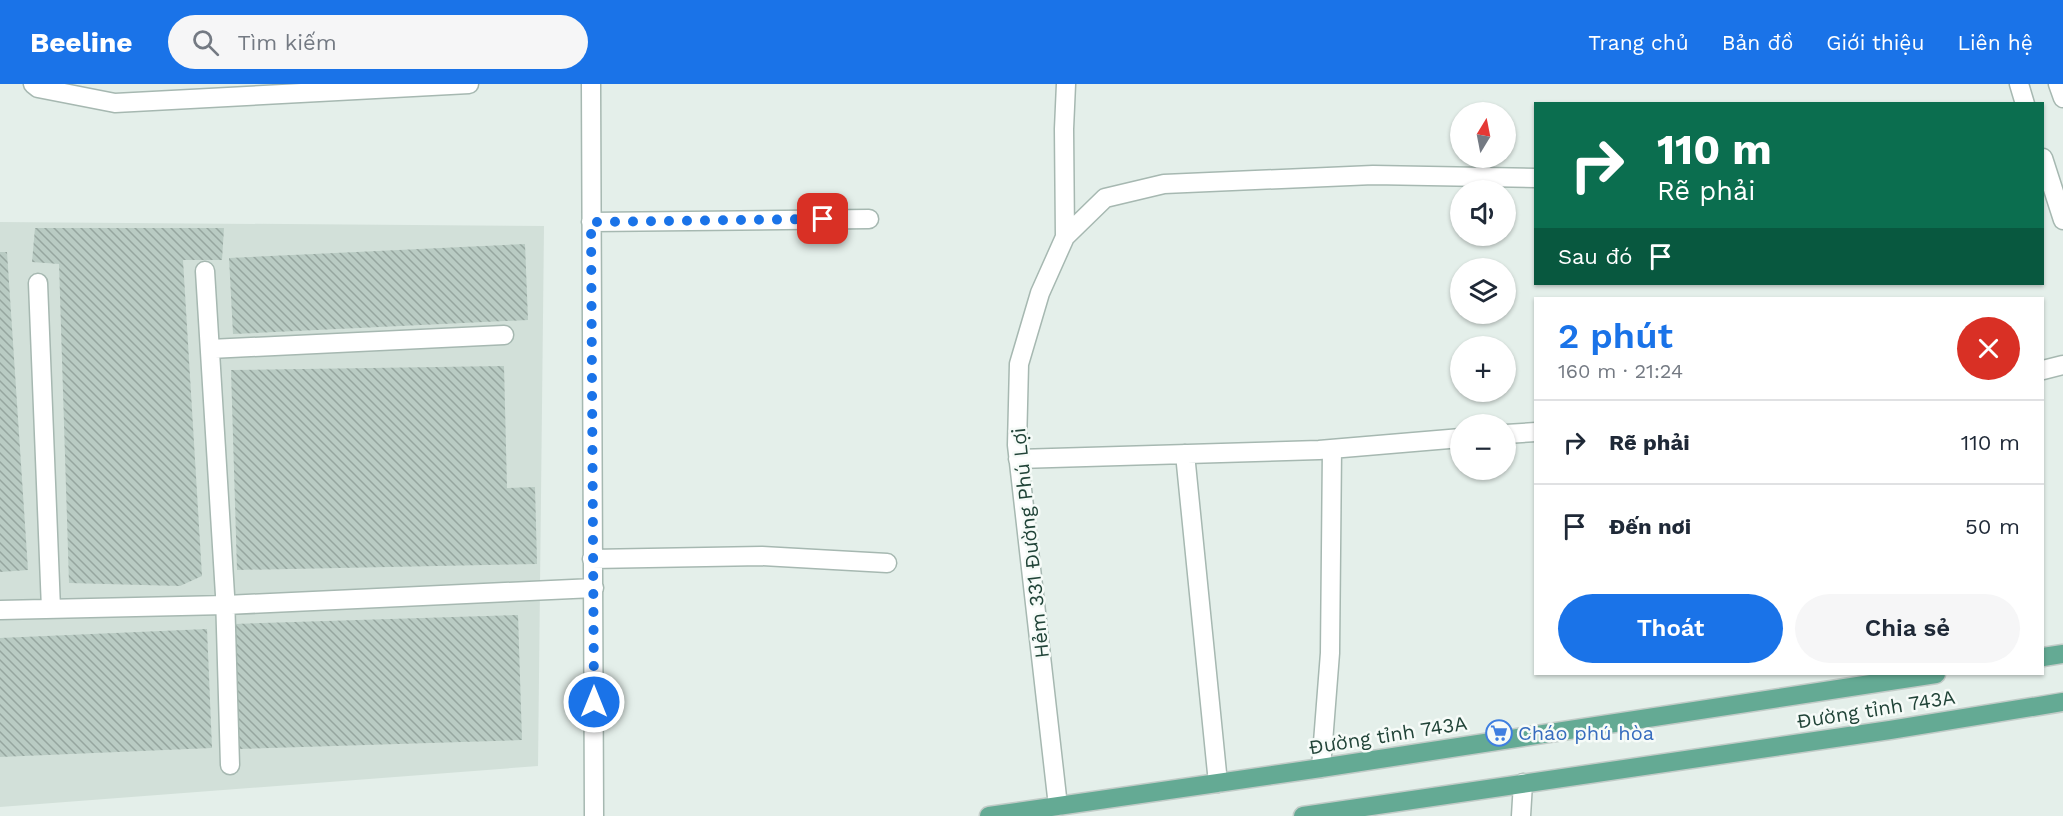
<!DOCTYPE html>
<html lang="vi">
<head>
<meta charset="utf-8">
<style>
  body { margin:0; font-family:"Work Sans",sans-serif; background:#f6f6f7; color:#1f2937; height:100vh; display:flex; flex-direction:column; font-size:22px; white-space:nowrap }
  * { box-sizing:border-box; margin:0 }
  p { font-size:20px; color:#747a83 }
  .icon { flex:none; width:33px; height:33px; fill:none; stroke:currentColor; stroke-width:2; stroke-linecap:round; stroke-linejoin:round }
  .map { position:relative; flex:1; overflow:hidden }
  .panel { position:absolute; left:1534px; top:213px; width:510px; height:378px; display:flex; flex-direction:column; background:#fff; border-radius:0px; box-shadow:0 2px 4px #0004 }
  .panel>* { flex:none }
  .hud { position:absolute; left:1534px; top:18px; width:510px; height:183px; border-radius:0px; box-shadow:0 2px 4px #0004; background:#0b6e4f; color:#fff; overflow:hidden }
  .needle { width:39px; rotate:10deg }
  .fabs { position:absolute; left:1450px; top:18px; display:grid; gap:12px }
  .fabs a { display:grid; place-items:center; width:66px; height:66px; border-radius:50%; background:#fff; box-shadow:0 2px 4px #0004; font-size:30px }
  .pin { position:absolute; display:grid; place-items:center; width:51px; height:51px; color:#fff; margin:-26px; border-radius:12px; box-shadow:0 3px 9px #0006 }
  .me { position:absolute; width:66px; margin:-33px; rotate:0deg; stroke-linejoin:round; filter:drop-shadow(0 0 4px #0008) }
  .turn { display:flex; align-items:center; gap:21px; height:126px; padding:0 24px; font-size:27px }
  .turn .icon { width:78px; height:78px; stroke-width:2.5 }
  .turn b { display:block; font-size:42px; line-height:51px }
  .then { display:flex; align-items:center; height:57px; padding:0 24px; background:#0003; gap:12px; font-size:22px }
  .round { display:grid; place-items:center; flex:none; width:63px; height:63px; border-radius:32px; background:#f6f6f7 }
  .headline { display:flex; align-items:center; justify-content:space-between; height:102px; padding:0 24px }
  h1 { font-size:36px; font-weight:600; line-height:45px; color:#1a73e8 }
  .primary-button { display:flex; gap:12px; margin-top:auto; padding:12px 24px }
  .primary-button a { flex:1; height:69px; border-radius:36px; background:#1a73e8; color:#fff; font-size:24px; font-weight:600; line-height:69px; text-align:center }
  .primary-button a+a { background:#f6f6f7; color:#1f2937 }
  ul { padding:0; list-style:none }
  li { display:flex; align-items:center; gap:18px; height:84px; padding:0 24px; border-top:2px solid #e0e1e3 }
  li div { flex:1 }
  li b { display:block; font-size:22px }
  li em { font-style:normal }
  header { display:flex; align-items:center; gap:36px; box-sizing:border-box; height:84px; padding:0 30px; background:#1a73e8; color:#fff }
  header strong { font-size:28px }
  nav { display:flex; gap:33px; margin-inline-start:auto; font-size:21px }
  .search { width:420px; height:54px; background:#f6f6f7; display:flex; align-items:center; gap:15px; box-sizing:border-box; padding:0 21px; border-radius:33px; color:#747a83; font-size:22px }
  .map>svg:first-child { display:block }
  .built { fill:#d2e0d9 }
  .building { fill:url(#building-back-hatch) }
  .lines { fill:none; stroke-linecap:round; stroke-linejoin:round }
  .minor-casing { stroke:#a6b8b1; stroke-width:21 }
  .major-casing { stroke:#c1cbc7; stroke-width:21 }
  .minor { stroke:#fff; stroke-width:18 }
  .major { stroke:#64aa94; stroke-width:18 }
  .route { stroke:#1a73e8; stroke-width:10; stroke-dasharray:0 18 }
  .labels { text-anchor:middle; stroke-width:5; stroke-linejoin:round; paint-order:stroke }
  .street-label { font-size:20px; fill:#214438; stroke:#f6fbf8 }
  .shop-label { font-size:20px; fill:#366cbe; stroke:#f6fbf8; text-anchor:start }
</style>
</head>
<body>
<header>
<strong>Beeline</strong>
<div class="search"><svg class="icon" aria-label="search" viewBox="0 0 24 24"><circle cx="10" cy="10" r="6"/><path d="M15 15l6 6"/></svg>Tìm kiếm</div>
<nav><a>Trang chủ</a><a>Bản đồ</a><a>Giới thiệu</a><a>Liên hệ</a></nav>
</header>
<div class="map">
<svg width="2063" height="732" viewBox="0 0 2063 732">
  <defs>
    <pattern id="building-back-hatch" width="6" height="6" patternUnits="userSpaceOnUse" patternTransform="scale(1.5)"><rect width="6" height="6" fill="#b9cbc3"/><path d="M-1 5l2 2M0 0l6 6M5-1l2 2" fill="none" stroke="#96a69f"/></pattern>
  </defs>
  <rect width="100%" height="100%" fill="#e4efea"/>
  <path class="built" d="M0,138L544,142L538,682L0,723Z"/>
  <path class="building" d="M35,144H224L222,176H183L202,492L180,502L69,499L59,180L32,178Z
    M525,160L528,236L233,250L229,174Z
    M0,168H7L28,486L0,488Z
    M504,282L507,404L535,403L537,480L237,486L231,286Z
    M518,531L522,656L239,665L234,540Z
    M207,545L212,664L0,673V554Z"/>
  <g class="lines">
    <g class="minor-casing">
      <path id="minor" d="M33,0L38,4L115,19L469,0
        M591,0L594,732
        M2019,0L2025,20
        M2058,0L2063,14
        M2043,74L2063,136
        M591,138L869,135
        M1065,153L1064,45L1066,0
        M205,187L225,511L230,681
        M38,199L51,525
        M210,265L504,251
        M2043,286L2063,281
        M1506,350L1536,348
        M1185,370L1218,699
        M1018,375L1319,366L1461,354
        M592,475L762,472L887,479
        M0,526L226,521L594,504
        M1321,684L1330,569L1332,365
        M1058,722L1017,361L1019,280L1040,209L1065,153L1105,114L1164,100L1373,91L1536,94
        M1521,732L1523,699"/>
    </g>
    <g class="major-casing">
      <path id="major" d="M2043,573L2063,570
        M989,732L1321,684L1936,590
        M1303,732L1890,646L2063,618"/>
    </g>
    <use href="#minor" class="minor"/>
    <use href="#major" class="major"/>
  </g>
  <g class="lines">
    <path class="route" d="M594,618L591,138L823,135"/>
  </g>
  <defs>
    <g id="supermarket-ring" transform="scale(1.35)"><circle r="9.5" fill="#f6fbf8" stroke="#3f7fe0" stroke-width="1.5"/><path d="M-6-5.5h2.5l.6 2H6L4.5 2H-2.5L-4.4-4H-6ZM-1.5 3.2a1.3 1.3 0 1 0 .1 0ZM3 3.2a1.3 1.3 0 1 0 .1 0Z" fill="#3f7fe0"/></g>
  </defs>
  <g fill-rule="evenodd">
    <use href="#supermarket-ring" x="1499" y="649"/>
  </g>
  <g class="labels">
    <g class="street-label">
      <text transform="translate(1030 459) rotate(-96)" y="7">Hẻm 331 Đường Phú Lợi</text>
      <text transform="translate(1876 625) rotate(-9)" y="7">Đường tỉnh 743A</text>
      <text transform="translate(1388 651) rotate(-9)" y="7">Đường tỉnh 743A</text>
    </g>
    <g class="shop-label">
      <text x="1518" y="656">Cháo phú hòa</text>
    </g>
  </g>
</svg>
<div class="fabs">
<a><svg class="needle" viewBox="-14 -14 28 28"><path d="M0-13l5 13h-10z" fill="#e53935"/><path d="M0 13l5-13h-10z" fill="#747a83"/></svg></a>
<a><svg class="icon" aria-label="sound" viewBox="0 0 24 24"><path d="M4 9h4l5-4v14l-5-4H4zM17 9q2 3 0 6"/></svg></a>
<a><svg class="icon" aria-label="layers" viewBox="0 0 24 24"><path d="M12 4l9 5-9 5-9-5zM3 14l9 5 9-5"/></svg></a>
<a>+</a>
<a>−</a>
</div>
<div class="pin" style="left:823px;top:135px;background:#d93025"><svg class="icon" aria-label="arrive" viewBox="0 0 24 24"><path d="M6 21V4h12l-3 4 3 4H6"/></svg></div>
<svg class="me" style="left:594px;top:618px" viewBox="-20 -20 40 40"><circle r="17" fill="#1a73e8" stroke="#fff" stroke-width="3"/><path d="M0-11L8 9 0 5-8 9z" fill="#fff"/></svg>
<div class="hud">
<div class="turn"><svg class="icon" aria-label="right" viewBox="0 0 24 24"><path d="M7 20v-9h11M14 6l5 5-5 5"/></svg><div><b>110 m</b>Rẽ phải</div></div>
<div class="then">Sau đó<svg class="icon" aria-label="arrive" viewBox="0 0 24 24"><path d="M6 21V4h12l-3 4 3 4H6"/></svg></div>
</div>
<section class="panel">
<div class="headline"><div><h1>2 phút</h1><p>160 m · 21:24</p></div><a class="round" style="background:#d93025;color:#fff"><svg class="icon" aria-label="close" viewBox="0 0 24 24"><path d="M6 6l12 12M18 6L6 18"/></svg></a></div>
<ul>
<li><svg class="icon" aria-label="right" viewBox="0 0 24 24"><path d="M7 20v-9h11M14 6l5 5-5 5"/></svg><div><b>Rẽ phải</b></div><em>110 m</em></li>
<li><svg class="icon" aria-label="arrive" viewBox="0 0 24 24"><path d="M6 21V4h12l-3 4 3 4H6"/></svg><div><b>Đến nơi</b></div><em>50 m</em></li>
</ul>
<div class="primary-button"><a>Thoát</a><a>Chia sẻ</a></div>
</section>
</div>
</body>
</html>
